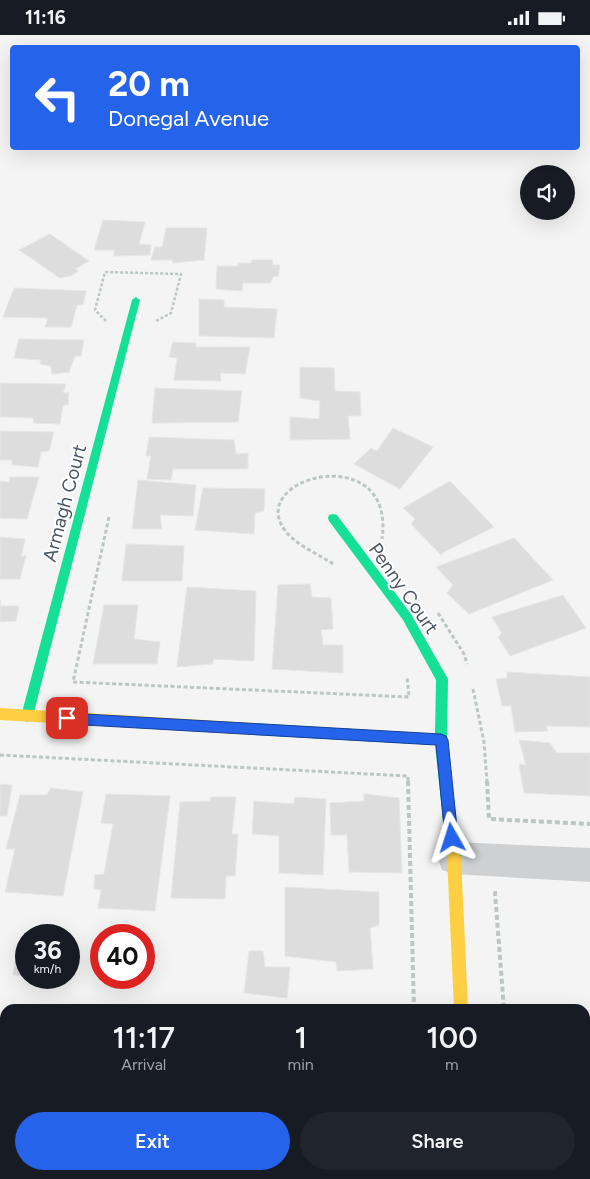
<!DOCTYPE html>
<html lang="en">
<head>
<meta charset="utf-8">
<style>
  body { margin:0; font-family:Figtree,sans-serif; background:#20242c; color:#f1f3f6; height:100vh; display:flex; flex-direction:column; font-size:19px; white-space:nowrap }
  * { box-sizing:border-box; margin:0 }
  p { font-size:16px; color:#9ea1a6 }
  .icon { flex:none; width:28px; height:28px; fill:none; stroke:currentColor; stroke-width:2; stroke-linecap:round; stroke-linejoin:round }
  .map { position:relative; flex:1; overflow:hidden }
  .drawer { position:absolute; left:0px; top:969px; width:590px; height:176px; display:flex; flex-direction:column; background:#171b24; border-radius:15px 15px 0 0; box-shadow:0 5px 20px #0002 }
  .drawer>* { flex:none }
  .banner { position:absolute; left:10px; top:10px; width:570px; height:105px; border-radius:5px; box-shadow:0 5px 20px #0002; background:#2563eb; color:#fff; overflow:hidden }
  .tools { position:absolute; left:520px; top:130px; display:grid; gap:10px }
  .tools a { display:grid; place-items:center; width:55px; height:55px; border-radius:50%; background:#171b24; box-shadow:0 5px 20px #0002; font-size:25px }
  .speed { position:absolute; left:15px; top:889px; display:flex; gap:10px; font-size:25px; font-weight:700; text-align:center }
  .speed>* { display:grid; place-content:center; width:65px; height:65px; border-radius:50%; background:#171b24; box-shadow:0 5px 20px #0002; line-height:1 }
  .speed small { font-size:12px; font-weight:400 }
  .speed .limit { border:8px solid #d22; background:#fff; color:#111 }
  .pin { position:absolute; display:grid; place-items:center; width:42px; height:42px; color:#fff; margin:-21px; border-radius:10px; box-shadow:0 2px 8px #0006 }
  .me { position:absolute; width:55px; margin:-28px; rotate:354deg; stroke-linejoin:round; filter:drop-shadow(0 0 4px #0008) }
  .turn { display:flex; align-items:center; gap:18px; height:105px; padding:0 15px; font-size:22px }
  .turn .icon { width:65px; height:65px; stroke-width:2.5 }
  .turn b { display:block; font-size:35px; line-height:42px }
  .eta { display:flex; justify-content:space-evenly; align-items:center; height:85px; text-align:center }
  .eta b { font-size:30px; font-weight:600; line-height:35px }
  .cta { display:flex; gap:10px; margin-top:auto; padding:10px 15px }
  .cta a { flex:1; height:58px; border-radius:30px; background:#2563eb; color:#fff; font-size:20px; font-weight:600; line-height:58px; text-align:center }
  .cta a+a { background:#20242c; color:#f1f3f6 }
  .status { display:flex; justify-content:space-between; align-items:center; height:35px; padding:0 25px; background:#171b24; direction:ltr }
  .status svg { height:14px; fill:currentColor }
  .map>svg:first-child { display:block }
  .building { fill:#ddddde; stroke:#e5e6e7 }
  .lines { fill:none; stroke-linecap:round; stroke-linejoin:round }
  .path-far2 { stroke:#bcc7c4; stroke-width:2.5; stroke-dasharray:3 2; stroke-linecap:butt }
  .path-far1 { stroke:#bcc7c4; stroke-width:3; stroke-dasharray:4 2.5; stroke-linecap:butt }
  .path { stroke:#bcc7c4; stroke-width:4; stroke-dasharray:5 3; stroke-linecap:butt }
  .street { fill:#ced0d2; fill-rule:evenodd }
  .fast { fill:#16e098; fill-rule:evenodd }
  .slow { fill:#ffcf43; fill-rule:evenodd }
  .route { fill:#2563eb; stroke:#184099 }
  .labels { text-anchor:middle; stroke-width:4; stroke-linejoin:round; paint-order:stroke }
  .street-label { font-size:19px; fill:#4a5661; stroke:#fff }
</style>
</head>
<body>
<div class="status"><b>11:16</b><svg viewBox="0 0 49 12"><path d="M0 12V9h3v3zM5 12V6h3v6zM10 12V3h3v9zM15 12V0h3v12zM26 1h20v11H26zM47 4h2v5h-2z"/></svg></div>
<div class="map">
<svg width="590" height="1144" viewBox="0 0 590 1144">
  <rect width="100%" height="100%" fill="#f4f4f4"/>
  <path class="building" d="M103,185L145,187L139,209L151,210L150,220L114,221V215H94Z
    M166,193H207L204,225L173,228L172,225H151L155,212H162Z
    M50,199L89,226L75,234L79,236L70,241L60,243L19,215Z
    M252,225H272L273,230H280L278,242L274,241L270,248H243L242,256L216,254L217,231H238V228H251Z
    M14,253L86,256L83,270H77L71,292H45L48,283L3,282Z
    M199,264L224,265V272L277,274L274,303L199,301Z
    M19,304L84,305L81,321H75L69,337L52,339L51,331L40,329L41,325L14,323Z
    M173,307L196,308V312H250L245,339L220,338L221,346L174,345L177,323L169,322Z
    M300,332L334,333L335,356L360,357L361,381H348L350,404L290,405V382L319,384L320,366L300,363Z
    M0,348L66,349L63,358L69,357L68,370H63L60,389L33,388L34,383L0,382Z
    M155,353L242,356L238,387L152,388Z
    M393,393L433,412L400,454L354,429L371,413L377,416Z
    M0,396L54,397L49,416L41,417L38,432L12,430V425H0Z
    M149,402L234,405L236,419L248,418V434H173L171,445L147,444L151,421H146Z
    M10,442H39L27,484L0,483V446L9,447Z
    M138,445L196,450L193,481L160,480L162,494H132Z
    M450,446L494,492L444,517L441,520L411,489L415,484L403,473Z
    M203,453L265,454L264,476L255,478L254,499L195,495Z
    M0,502L25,504L21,522L26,520L20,544H0Z
    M514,503L553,545L469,579L447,558L453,550L436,532Z
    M126,509L184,511L182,546H122Z
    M310,549L312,562L331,563L333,594L321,595L323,610H343V638L272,634L278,550Z
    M187,552L256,556L254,626L214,624L212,629L177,632Z
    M563,560L586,593L510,621L498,602L502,598L492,582Z
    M0,565V571H19L16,586L0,587Z
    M104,570H138L134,604L160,607L157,629H93Z
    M507,637L590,642V692L546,691L548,696L515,697L511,671H502L496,644L507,643Z
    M519,705L550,708L557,718H590V761L524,758L519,729L526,730Z
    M0,749L12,750L7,781H0Z
    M51,753L83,757L63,861L5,857L15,814H6L20,760H47Z
    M106,759L170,761L155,876L98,873L101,855L94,854L95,840L104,839L113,789L101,788Z
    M364,759L399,763L402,838L349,837L347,800H331L330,768L364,766Z
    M211,762H236L232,799H238L235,841H226L225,864L171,863L180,767L210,766Z
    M295,762L326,764L323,840L279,838V801L252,799L254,766L294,769Z
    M285,852L379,857V890L370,893L373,934L337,936L336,927L285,921Z
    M18,907H26V941L13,940Z
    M249,916H263L265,932H290L287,963L244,958Z
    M342,972H388V974H341Z
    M0,999L4,1000L0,1035Z
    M18,1140H141L144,1144H13Z
    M231,1140H258V1141L231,1143Z
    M266,1140H395V1144H266Z"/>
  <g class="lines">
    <path class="path-far2" d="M106,286L95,275L105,237L181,239L171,278L156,286"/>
    <path class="path-far1" d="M109,482L73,647L409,662L407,641
      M333,529C317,518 295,510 284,494C247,441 396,404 382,504
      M438,578L464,619L467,629
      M473,654L484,707L487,747
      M0,720L408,741V747"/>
    <path class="path" d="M408,746L414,974
      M487,746L489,784L590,789
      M497,858H495L504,974
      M418,1140V1144
      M517,1140L518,1144"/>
    <path class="street" d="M454,807L590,813V847L454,839L442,835L438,823L442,811Z
      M450,1140H490V1144H450Z"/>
    <path class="fast" d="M136,262L140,265L33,681L31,685L27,687L23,685L21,681L132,265Z
      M333,479L337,480L411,579L448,644L447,705L461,822L459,827L454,829L449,827L447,822L435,710L254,700L250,698L248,694L250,690L254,688L435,699L436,645L403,585L329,486L328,483L329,480Z"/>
    <path class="slow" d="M0,673L254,688L258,690L260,694L258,698L254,700L0,685Z
      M454,815L459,817L461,822L468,974H454L447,822L449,817Z"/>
  </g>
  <path class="route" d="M67,678L441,699L446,701L448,705L458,803L456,808L452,810L447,808L445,803L436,710L67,689L62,687L60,683L62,679Z"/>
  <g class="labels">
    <g class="street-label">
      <text transform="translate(64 468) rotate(-75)" y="7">Armagh Court</text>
      <text transform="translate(404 553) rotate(55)" y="7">Penny Court</text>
    </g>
  </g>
</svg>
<div class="tools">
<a><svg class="icon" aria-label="sound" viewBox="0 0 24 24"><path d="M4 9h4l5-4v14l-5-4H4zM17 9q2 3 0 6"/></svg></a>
</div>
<div class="speed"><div>36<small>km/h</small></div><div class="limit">40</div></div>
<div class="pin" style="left:67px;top:683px;background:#d93025"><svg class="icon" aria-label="arrive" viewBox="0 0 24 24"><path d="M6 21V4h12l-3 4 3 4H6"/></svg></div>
<svg class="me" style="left:452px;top:803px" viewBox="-20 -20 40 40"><path d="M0-17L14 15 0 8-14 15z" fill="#2563eb" stroke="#fff" stroke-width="4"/></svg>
<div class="banner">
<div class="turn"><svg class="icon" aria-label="left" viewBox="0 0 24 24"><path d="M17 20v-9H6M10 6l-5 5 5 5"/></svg><div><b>20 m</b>Donegal Avenue</div></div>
</div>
<section class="drawer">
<div class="eta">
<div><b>11:17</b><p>Arrival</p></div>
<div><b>1</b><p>min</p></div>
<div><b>100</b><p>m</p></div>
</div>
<div class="cta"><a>Exit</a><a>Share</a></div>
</section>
</div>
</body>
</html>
